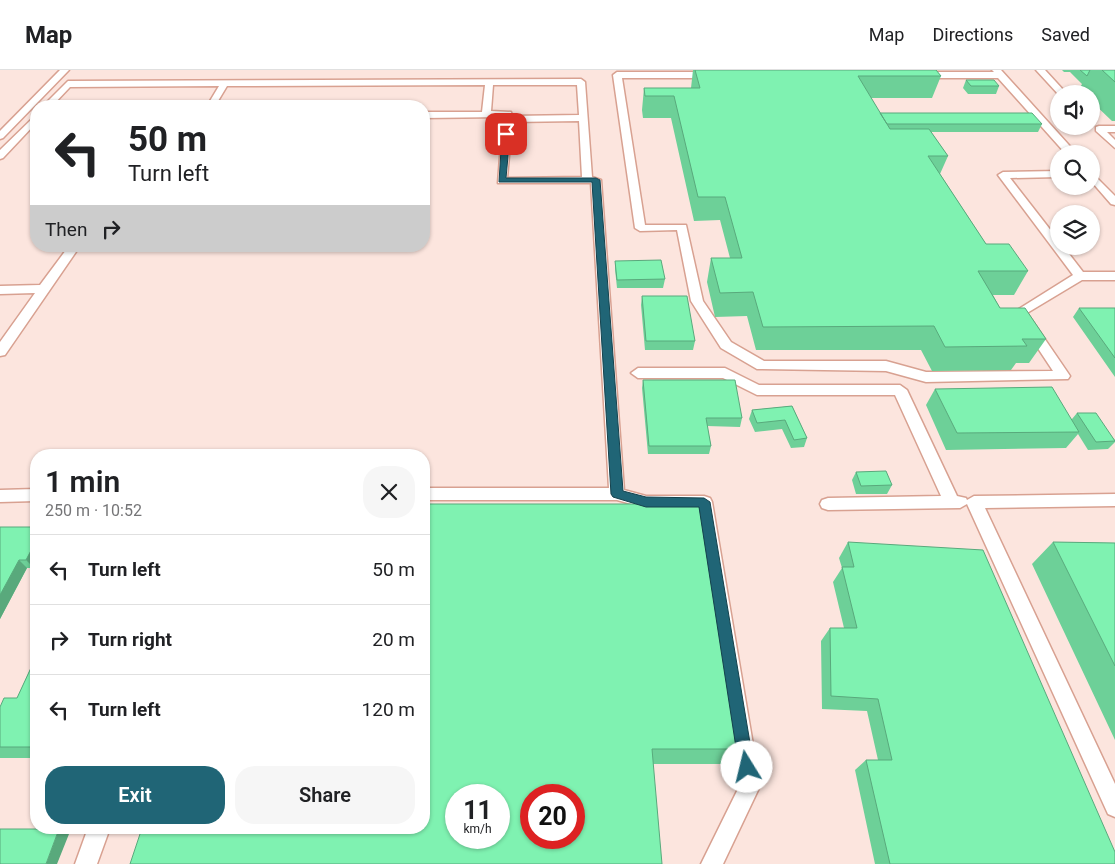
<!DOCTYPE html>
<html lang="en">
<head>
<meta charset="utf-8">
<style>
  body { margin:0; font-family:Roboto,sans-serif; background:#f6f6f6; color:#202124; height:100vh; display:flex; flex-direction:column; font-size:19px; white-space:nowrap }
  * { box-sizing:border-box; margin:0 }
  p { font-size:16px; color:#757577 }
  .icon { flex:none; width:28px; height:28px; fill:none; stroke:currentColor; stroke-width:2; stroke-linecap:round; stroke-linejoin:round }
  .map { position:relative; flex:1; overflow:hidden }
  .side { position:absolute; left:30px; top:379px; width:400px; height:385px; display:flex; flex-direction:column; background:#fff; border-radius:20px; box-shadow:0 1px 4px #0004 }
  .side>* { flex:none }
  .banner { position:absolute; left:30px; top:30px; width:400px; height:152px; border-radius:20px; box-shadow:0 1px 4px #0004; background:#fff; color:#202124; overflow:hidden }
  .buttons { position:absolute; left:1050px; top:15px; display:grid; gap:10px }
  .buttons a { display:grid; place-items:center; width:50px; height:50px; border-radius:50%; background:#fff; box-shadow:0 1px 4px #0004; font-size:25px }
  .speed { position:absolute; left:445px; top:714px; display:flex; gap:10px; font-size:25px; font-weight:700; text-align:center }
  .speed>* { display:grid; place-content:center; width:65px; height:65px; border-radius:50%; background:#fff; box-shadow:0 1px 4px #0004; line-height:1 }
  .speed small { font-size:12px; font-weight:400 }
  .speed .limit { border:8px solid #d22; background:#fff; color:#111 }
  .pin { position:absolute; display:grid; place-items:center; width:42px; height:42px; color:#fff; margin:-21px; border-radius:10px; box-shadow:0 2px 8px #0006 }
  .me { position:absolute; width:55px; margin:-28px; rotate:351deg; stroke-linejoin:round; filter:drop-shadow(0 0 4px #0008) }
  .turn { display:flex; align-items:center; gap:18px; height:105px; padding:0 15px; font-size:22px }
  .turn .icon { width:65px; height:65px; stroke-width:2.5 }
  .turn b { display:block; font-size:35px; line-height:42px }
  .then { display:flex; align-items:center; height:48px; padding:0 15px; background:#0003; gap:10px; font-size:19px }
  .round { display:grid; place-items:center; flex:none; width:52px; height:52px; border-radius:20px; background:#f6f6f6 }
  .summary { display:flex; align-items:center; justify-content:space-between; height:85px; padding:0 15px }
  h1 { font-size:30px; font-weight:600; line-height:38px }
  .primary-button { display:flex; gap:10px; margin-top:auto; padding:10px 15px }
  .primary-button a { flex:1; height:58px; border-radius:20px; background:#206576; color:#fff; font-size:20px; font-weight:600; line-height:58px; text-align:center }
  .primary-button a+a { background:#f6f6f6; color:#202124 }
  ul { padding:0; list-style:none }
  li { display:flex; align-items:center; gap:15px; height:70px; padding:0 15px; border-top:1px solid #e0e0e0 }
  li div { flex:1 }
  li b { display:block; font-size:19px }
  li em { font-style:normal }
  header { display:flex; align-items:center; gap:30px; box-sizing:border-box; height:70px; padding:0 25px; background:#fff; border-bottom:1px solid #e0e0e0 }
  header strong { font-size:24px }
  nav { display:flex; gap:28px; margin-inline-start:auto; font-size:18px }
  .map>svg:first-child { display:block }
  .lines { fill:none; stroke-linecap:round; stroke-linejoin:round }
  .service-casing { stroke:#d8a191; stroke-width:3 }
  .service { fill:#fff; fill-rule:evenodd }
  .wall { fill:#6dd098 }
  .shaded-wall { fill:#59a97c }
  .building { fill:#7ff2b1; stroke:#59a97c; fill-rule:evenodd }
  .route { fill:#206576; stroke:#15424d }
</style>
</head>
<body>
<header>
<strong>Map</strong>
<nav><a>Map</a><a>Directions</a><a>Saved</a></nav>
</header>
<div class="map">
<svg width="1115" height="794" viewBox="0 0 1115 794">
  <rect width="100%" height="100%" fill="#fce5de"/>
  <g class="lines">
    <g class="service-casing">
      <path id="service" d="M60,0H69L3,68L0,69V61Z
        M992,0H1001L1077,84H1066L998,8H919L915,5L919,2H994Z
        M1036,0H1045L1067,24L1059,25Z
        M617,2H711L715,5L711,8H622L645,155H686L703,231L731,272L764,291H886L926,302L1053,301L1014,242L1073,205L998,105L1003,102L1059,101V107L1010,108L1059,171V176H1063L1083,202H1115V210H1082L1027,243L1068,303L1070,306L1068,309L926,312L886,301L757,299L721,278L691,231L677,160L640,161L635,158L613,5Z
        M581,9L585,12L592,107L601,110L624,420L646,426H704L710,428L712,432L760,716L723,794H701L740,715L697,438H646L617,430H424V418H609L591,113H498L503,47L424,48V42H482L485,15L227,16L215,36H207L219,16L70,17L52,36H43L68,11ZM493,15H577L579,45L512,46L511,42L491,41ZM579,51L582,107L507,108L512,52Z
        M36,45V53L3,88L0,89V80Z
        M1099,56H1115V62H1107L1115,70V78L1096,61V57Z
        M1091,102L1115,126V135L1111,134L1091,111Z
        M69,176H80L5,285L0,286V272L35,223L0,224V216L40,215Z
        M638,298H725L759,315H900L907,320L957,426L966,428L967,430L974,426L1115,424V436L985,438L1115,714V747L1108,744L967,434L960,438L828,440L822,438L820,434L822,430L828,428L941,426L895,325H757L723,308H638L631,303Z
        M36,419V431L0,432V420Z
        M88,758H110L97,794H75Z"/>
    </g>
    <use href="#service" class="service"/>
  </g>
  <path class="wall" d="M693,0H936L941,6L932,28H871L880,43L1042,54L1038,62H931L948,86L940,104L986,174L1028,201L1014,225H993L1000,238L1046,269L1029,293H1016L1011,300L932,301L921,280H756L747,246L715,247L707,212L711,188H730L720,150L694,151L671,48H643L642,40L644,18H691Z
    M1062,0H1115V51H1112L1091,31V24H1084L1079,20L1082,14L1070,2H1064Z
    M966,10L999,16L996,24H968L963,18Z
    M615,191L665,209L663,218H617L615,199Z
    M642,226L695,271L693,280H645L641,235Z
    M1079,238H1115V307L1073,247Z
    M643,310L742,348L740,357L707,356L711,376L709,384H648L642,318Z
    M935,319L1072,349L1077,343L1115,370V372L1108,379L1088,380L1078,364L1066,378L946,380L926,335Z
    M792,336L807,368L804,377L791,378L782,359L755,362L749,349L752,340Z
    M856,402L892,415L887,424H856L852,410Z
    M424,434L737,679L728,694H653Z
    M0,457H36V494L34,498H27L0,549Z
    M848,472L1115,794H875L855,700L866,690H878L867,641L822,639L821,571L830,558H844L833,512L842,498L839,488Z
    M1053,472L1115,473V670L1032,494Z
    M36,587V688H0V637L17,628Z"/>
  <path class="shaded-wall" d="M36,471V494L34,498L26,490Z
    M19,490L27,498L0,549V525Z
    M59,759L69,764L57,794H46Z"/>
  <path class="building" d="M695,0H936L941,6H858L890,59H929L948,86H928L986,174H1009L1028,201H978L1000,238H1025L1046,269H1022L1027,276L945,277L934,256L763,257L753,222L720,223L711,188H742L725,127H698L674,26H645L644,18H700Z
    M1080,0H1090L1087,6Z
    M1102,0H1115V12Z
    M966,10H994L999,16H971Z
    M880,43H1032L1042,54H887Z
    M661,190L665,209L617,210L615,191Z
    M642,226H687L695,271H646Z
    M1079,238H1115V288Z
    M643,310H735L742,348H706L711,376H649Z
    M1052,317L1079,362L957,363L935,319Z
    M792,336L807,368L794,370L785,350L757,353L752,340Z
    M1077,343H1096L1115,371L1096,372Z
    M886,401L892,415L861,416L856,402Z
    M424,434H699L737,679H652L662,794H130L142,758H424ZM456,725H499V768H456ZM531,725H574V768H531Z
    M0,457H36V471L26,490H19L0,525Z
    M848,472L983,480L1115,782V794H890L866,690H892L878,629L831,626L830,558H857L842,497H854Z
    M1053,472L1115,473V596Z
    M36,587V677H0V637L4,628H17Z
    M0,759H59L46,794H0Z"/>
  <path class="route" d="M506,62L510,64L506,108H596L600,110L623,421L646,427L704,428L710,432L754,697L752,703L747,705L741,703L739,697L699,437H646L613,427L611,424L592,112H499L502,64Z"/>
</svg>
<div class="buttons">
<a><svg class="icon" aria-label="sound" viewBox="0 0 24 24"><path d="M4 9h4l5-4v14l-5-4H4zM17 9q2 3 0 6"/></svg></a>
<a><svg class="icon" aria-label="search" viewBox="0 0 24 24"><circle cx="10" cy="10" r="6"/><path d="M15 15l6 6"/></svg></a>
<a><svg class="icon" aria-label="layers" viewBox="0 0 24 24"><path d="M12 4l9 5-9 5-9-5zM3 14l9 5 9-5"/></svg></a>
</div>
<div class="speed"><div>11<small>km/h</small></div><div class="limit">20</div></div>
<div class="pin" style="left:506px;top:64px;background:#d93025"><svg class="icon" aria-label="arrive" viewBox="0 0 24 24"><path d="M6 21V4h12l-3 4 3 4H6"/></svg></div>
<svg class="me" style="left:747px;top:697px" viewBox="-20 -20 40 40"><circle r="19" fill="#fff"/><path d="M0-13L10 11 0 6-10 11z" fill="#206576"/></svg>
<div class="banner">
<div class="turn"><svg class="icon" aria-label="left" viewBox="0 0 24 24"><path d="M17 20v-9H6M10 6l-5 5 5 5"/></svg><div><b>50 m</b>Turn left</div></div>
<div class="then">Then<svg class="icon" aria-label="right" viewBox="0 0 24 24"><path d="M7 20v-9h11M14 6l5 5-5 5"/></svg></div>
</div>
<section class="side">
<div class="summary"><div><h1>1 min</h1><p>250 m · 10:52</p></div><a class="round"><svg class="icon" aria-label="close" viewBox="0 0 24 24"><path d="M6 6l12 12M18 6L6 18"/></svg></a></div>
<ul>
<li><svg class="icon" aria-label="left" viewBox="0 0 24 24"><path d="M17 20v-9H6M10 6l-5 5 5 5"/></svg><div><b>Turn left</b></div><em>50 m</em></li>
<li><svg class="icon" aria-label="right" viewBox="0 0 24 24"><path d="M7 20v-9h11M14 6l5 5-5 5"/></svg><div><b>Turn right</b></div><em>20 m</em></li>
<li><svg class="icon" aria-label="left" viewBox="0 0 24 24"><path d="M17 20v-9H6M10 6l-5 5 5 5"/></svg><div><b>Turn left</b></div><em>120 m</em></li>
</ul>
<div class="primary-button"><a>Exit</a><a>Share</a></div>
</section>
</div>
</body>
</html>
